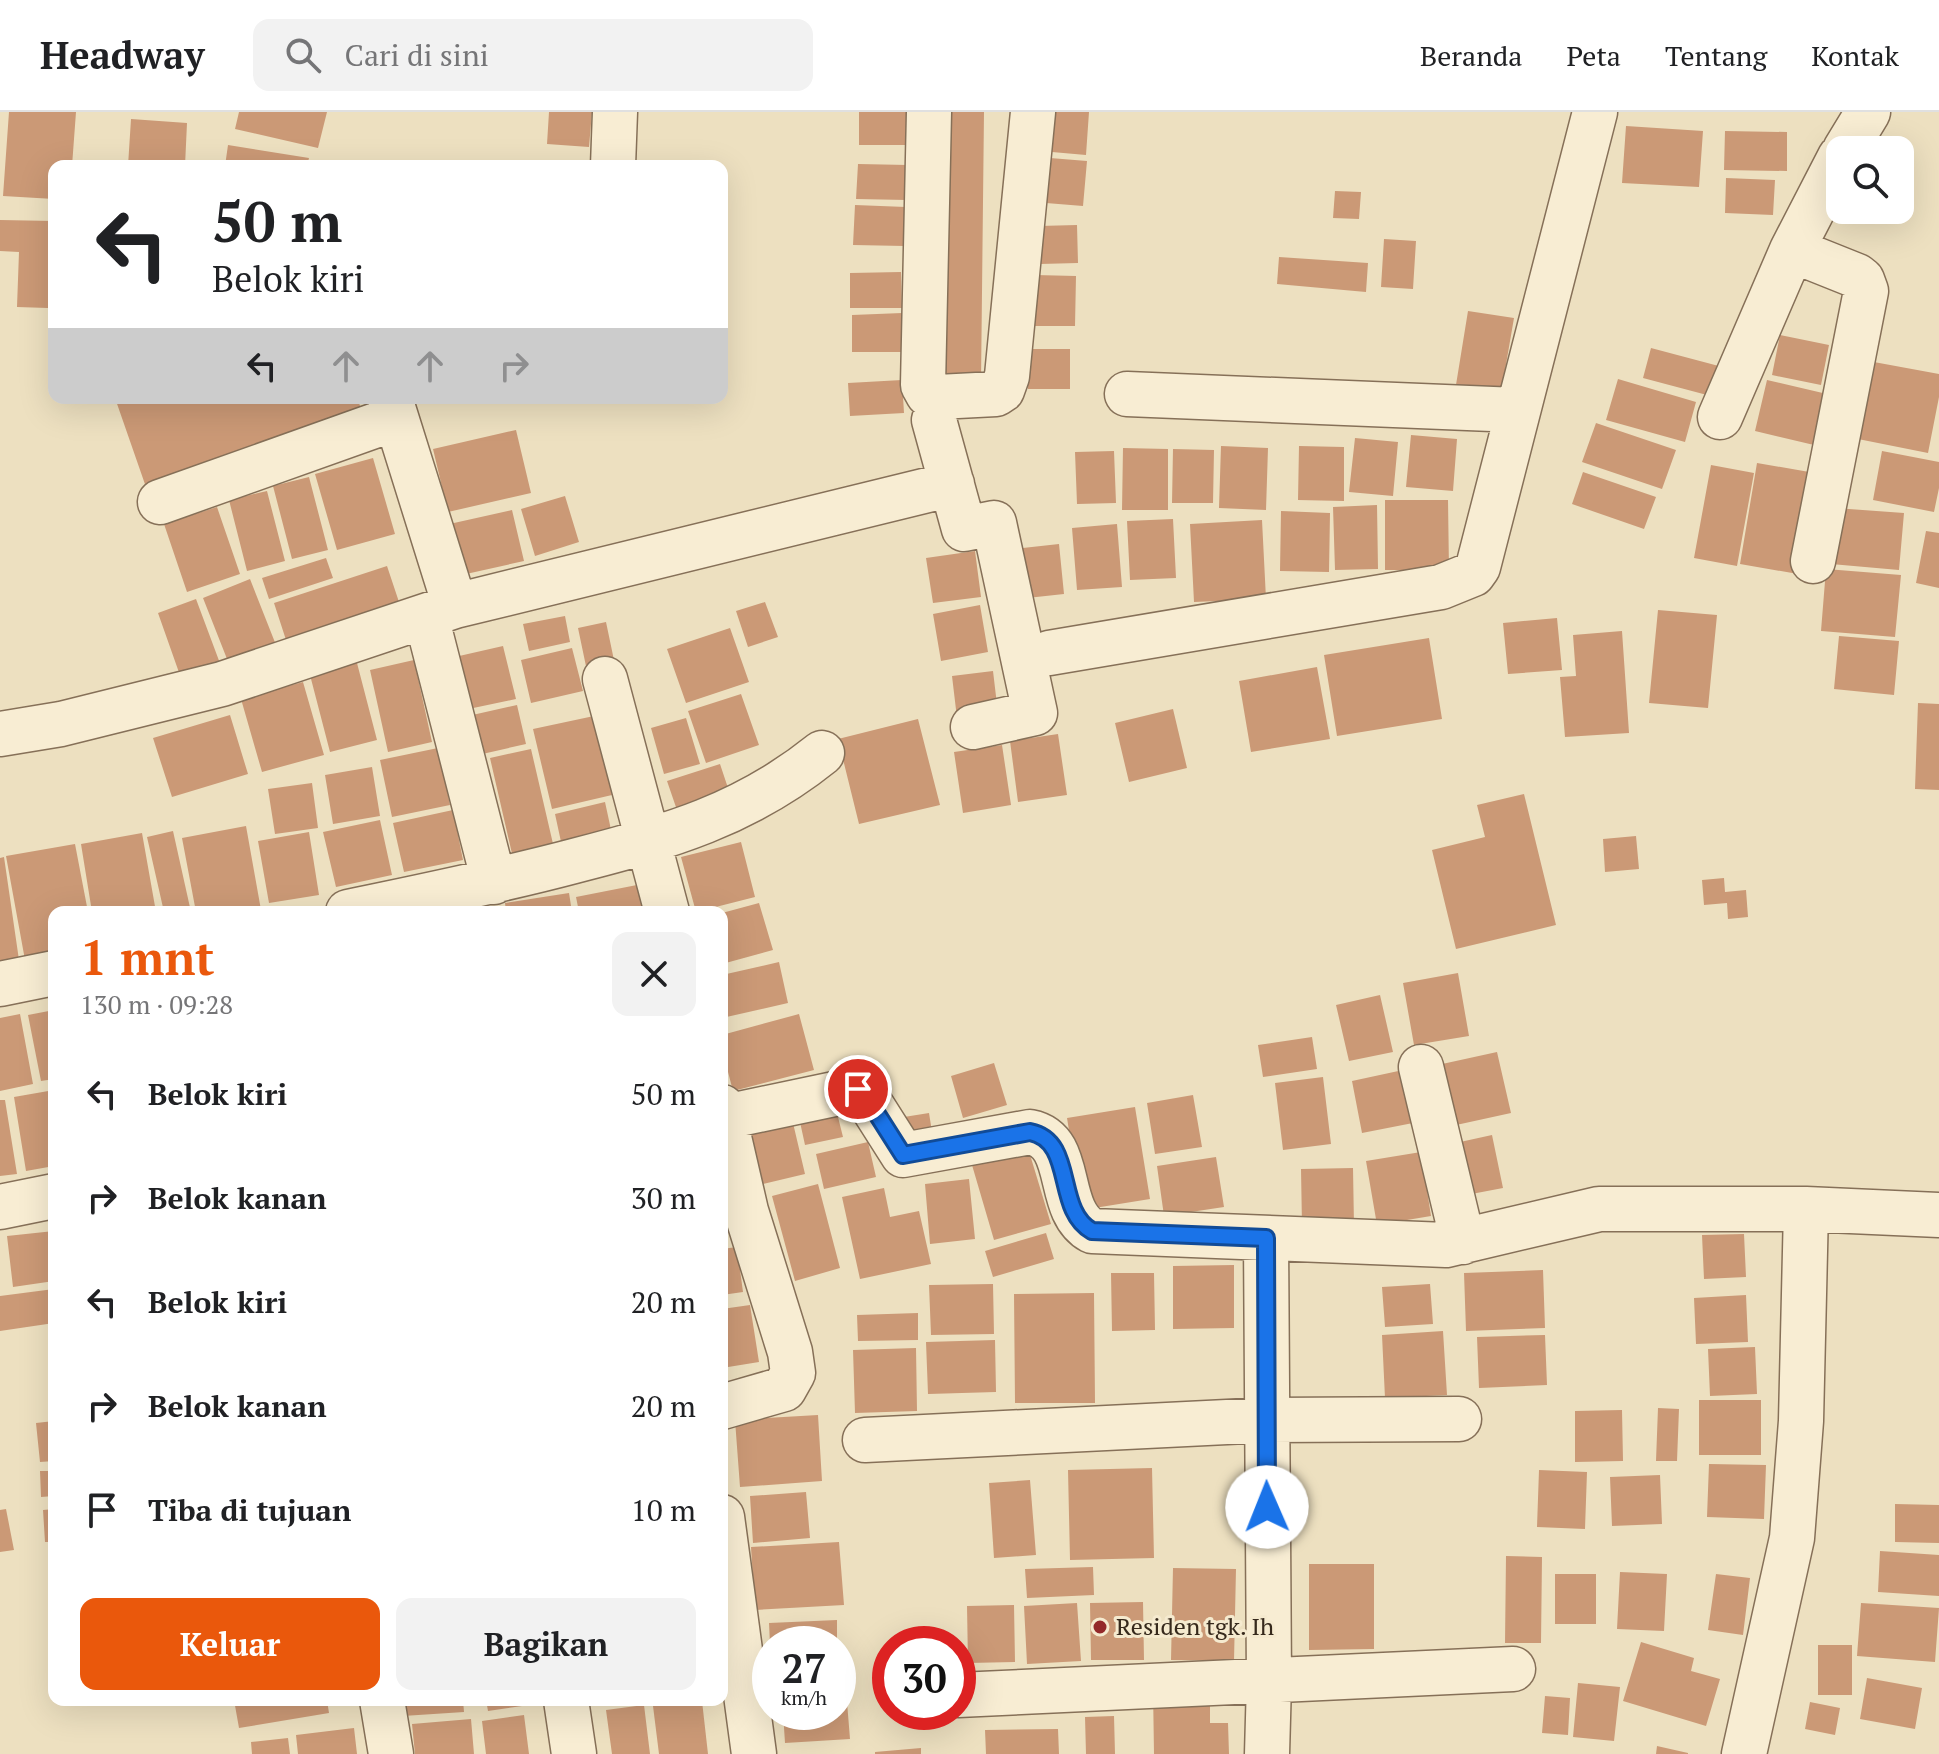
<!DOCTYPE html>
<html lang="id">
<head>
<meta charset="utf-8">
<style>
  body { margin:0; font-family:"PT Serif",serif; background:#f2f2f2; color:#202124; height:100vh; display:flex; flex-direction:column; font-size:30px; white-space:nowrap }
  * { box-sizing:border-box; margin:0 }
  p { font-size:26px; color:#757577 }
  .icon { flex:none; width:44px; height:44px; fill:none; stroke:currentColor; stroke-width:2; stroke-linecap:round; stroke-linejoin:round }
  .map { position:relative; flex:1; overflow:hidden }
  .drawer { position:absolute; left:48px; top:794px; width:680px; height:800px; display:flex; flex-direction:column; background:#fff; border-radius:16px; box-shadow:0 8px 32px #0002 }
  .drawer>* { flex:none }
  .hud { position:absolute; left:48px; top:48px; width:680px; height:244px; border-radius:16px; box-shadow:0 8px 32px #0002; background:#fff; color:#202124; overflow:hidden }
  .buttons { position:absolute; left:1826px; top:24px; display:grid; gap:16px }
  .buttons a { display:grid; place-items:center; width:88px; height:88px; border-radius:16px; background:#fff; box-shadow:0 8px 32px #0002; font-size:40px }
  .speed { position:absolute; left:752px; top:1514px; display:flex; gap:16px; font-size:40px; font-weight:700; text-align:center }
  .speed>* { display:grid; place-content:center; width:104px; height:104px; border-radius:50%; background:#fff; box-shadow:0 8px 32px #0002; line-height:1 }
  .speed small { font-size:20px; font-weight:400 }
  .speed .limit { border:12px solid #d22; background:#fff; color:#111 }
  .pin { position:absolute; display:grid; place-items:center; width:68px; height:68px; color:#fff; margin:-34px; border:4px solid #fff; border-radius:50%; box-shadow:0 2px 8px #0007 }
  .me { position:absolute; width:88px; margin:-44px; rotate:359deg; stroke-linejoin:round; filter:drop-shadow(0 0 6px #0008) }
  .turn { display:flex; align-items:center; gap:28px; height:168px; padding:0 32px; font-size:36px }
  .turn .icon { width:104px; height:104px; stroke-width:2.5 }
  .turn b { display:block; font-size:56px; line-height:68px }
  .lanes { display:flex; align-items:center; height:76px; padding:0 32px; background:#0003; justify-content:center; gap:40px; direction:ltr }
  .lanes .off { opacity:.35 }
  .round { display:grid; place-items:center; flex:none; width:84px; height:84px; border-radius:16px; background:#f2f2f2 }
  .overview { display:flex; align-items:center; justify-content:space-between; height:136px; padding:0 32px }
  h1 { font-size:48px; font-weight:700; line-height:60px; color:#ea580c }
  .button { display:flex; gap:16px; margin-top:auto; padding:16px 32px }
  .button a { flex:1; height:92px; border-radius:16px; background:#ea580c; color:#fff; font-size:32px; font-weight:700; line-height:92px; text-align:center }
  .button a+a { background:#f2f2f2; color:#202124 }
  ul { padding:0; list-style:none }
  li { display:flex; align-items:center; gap:24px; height:104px; padding:0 32px }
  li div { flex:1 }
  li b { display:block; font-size:30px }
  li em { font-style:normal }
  header { display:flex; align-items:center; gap:48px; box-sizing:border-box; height:112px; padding:0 40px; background:#fff; border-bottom:2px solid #e0e0e0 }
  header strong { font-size:38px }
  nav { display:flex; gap:44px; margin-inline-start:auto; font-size:28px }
  .search { width:560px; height:72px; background:#f2f2f2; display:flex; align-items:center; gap:20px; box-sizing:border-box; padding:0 28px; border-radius:16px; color:#757577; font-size:30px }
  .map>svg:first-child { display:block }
  .building { fill:#cb9976 }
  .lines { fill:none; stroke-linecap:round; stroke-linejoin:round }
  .minor-casing { stroke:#867058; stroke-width:47 }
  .minor { stroke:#f8edd3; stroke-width:44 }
  .route-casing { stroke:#114b97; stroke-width:20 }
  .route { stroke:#1a73e8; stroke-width:14 }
  .poi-dot { fill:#94292a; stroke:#f5eacf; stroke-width:3 }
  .labels { text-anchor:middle; stroke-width:6; stroke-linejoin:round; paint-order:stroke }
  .poi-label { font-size:24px; fill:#36291c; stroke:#f5eacf; text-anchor:start }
</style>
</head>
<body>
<header>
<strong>Headway</strong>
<div class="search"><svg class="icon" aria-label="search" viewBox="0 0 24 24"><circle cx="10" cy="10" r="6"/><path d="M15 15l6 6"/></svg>Cari di sini</div>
<nav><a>Beranda</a><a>Peta</a><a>Tentang</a><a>Kontak</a></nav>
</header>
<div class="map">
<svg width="1939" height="1642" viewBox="0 0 1939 1642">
  <rect width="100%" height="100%" fill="#ede0c0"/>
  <path class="building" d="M9,0H76L72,54H54V87L3,84Z
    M239,0H327L318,36L235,17Z
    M549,0H592L589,35L547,32Z
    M859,0H909V33H859Z
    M941,0H984L981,270L938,269Z
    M1055,0H1089L1086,43L1052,40Z
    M131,7L187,11L185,54H128Z
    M1626,14L1703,19L1699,75L1622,71Z
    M1725,19L1787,20V59L1724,58Z
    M228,33L309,46L307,54H225Z
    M1050,46L1087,49L1083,94L1046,91Z
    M504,51H538V54H504Z
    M858,52L908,53L907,88L856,87Z
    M1726,66L1775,68L1773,103L1725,101Z
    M1335,79L1361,80L1359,107L1333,106Z
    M855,93L906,95L905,134L853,133Z
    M0,108L54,109V140H49L48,196L17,195L19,140L0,139Z
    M1077,113L1078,151L1040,152L1039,114Z
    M1384,127L1416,129L1413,177L1381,175Z
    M1279,145L1368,151L1366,180L1277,172Z
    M901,160L902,196H850V161Z
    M1035,163L1076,164L1075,214H1033Z
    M1468,199L1514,206L1500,287L1455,279Z
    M902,201L903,240H852V203Z
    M1780,223L1829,233L1821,273L1772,263Z
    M1651,236L1730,257L1722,287L1643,266Z
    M1028,237H1070V277H1028Z
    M1863,248L1939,262V285L1928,341L1848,325Z
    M1618,267L1696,290L1685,330L1606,308Z
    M902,268L904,301L850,304L848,271Z
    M1767,268L1827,282L1814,333L1755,319Z
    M115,286H357L364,304L147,378Z
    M1596,311L1676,338L1662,377L1582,350Z
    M516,318L531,381L448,400L433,337Z
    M1411,323L1457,327L1453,379L1406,375Z
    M1355,326L1398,330L1393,384L1349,380Z
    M1221,334L1268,336L1266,398L1219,396Z
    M1299,334L1344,335V389L1298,388Z
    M1123,336L1168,337V398H1122Z
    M1173,337L1214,338L1213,391H1172Z
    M1114,339L1116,391L1077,392L1075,340Z
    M1882,339L1939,350V376L1934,400L1873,388Z
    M373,346L395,422L337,438L315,362Z
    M1757,351L1815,361L1798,462L1740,452Z
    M1711,353L1754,361L1737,454L1694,446Z
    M1583,360L1656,385L1644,417L1572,392Z
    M309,365L328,438L292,447L273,374Z
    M267,379L285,449L247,459L229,388Z
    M565,384L579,430L535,444L521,397Z
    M1385,388H1448L1449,458H1385Z
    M1377,393L1378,457L1335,458L1333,395Z
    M217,395L240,462L187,480L164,412Z
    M1835,396L1904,401L1899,458L1831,452Z
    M512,398L524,449L457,464L445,413Z
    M1281,399L1330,401L1329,460L1280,459Z
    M1173,407L1176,466L1130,468L1127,409Z
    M1262,408L1266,487L1194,490L1190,412Z
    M1117,412L1122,475L1077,478L1072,416Z
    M1926,419L1939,421V476L1916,471Z
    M1059,432L1064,482L1018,487L1013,437Z
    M975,439L981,485L933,491L926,446Z
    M326,446L333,466L269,487L262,466Z
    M387,454L399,490L286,528L274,491Z
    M1826,457L1901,463L1895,525L1821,519Z
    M250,467L276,533L229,552L203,486Z
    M196,487L221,554L182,569L158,501Z
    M765,490L778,525L748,535L736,499Z
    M980,493L988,540L941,549L933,502Z
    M1658,498L1717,503L1708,596L1649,591Z
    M565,504L570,530L529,539L523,512Z
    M1557,506L1562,558L1508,562L1503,511Z
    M606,510L615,553L587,559L578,516Z
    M730,516L749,570L686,591L667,537Z
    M1622,519L1629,621L1565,625L1560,565L1576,564L1573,523Z
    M1839,524L1899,529L1894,583L1834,577Z
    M1429,526L1442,607L1337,624L1324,543Z
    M503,534L516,587L459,599L446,547Z
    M572,536L583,579L531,591L521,548Z
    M414,548L432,630L388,640L370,558Z
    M357,551L377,628L330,640L310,563Z
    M1317,555L1330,627L1251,640L1239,569Z
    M993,559L998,601L957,606L952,564Z
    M303,570L324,643L262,660L241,587Z
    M741,582L759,633L706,651L688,599Z
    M1918,591L1939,592V678L1915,677Z
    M517,593L526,632L469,645L459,606Z
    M1173,597L1187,656L1129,670L1115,611Z
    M230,603L248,662L172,685L153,626Z
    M594,604L612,683L552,697L533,617Z
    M686,606L700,652L664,662L651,616Z
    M918,607L940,693L859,712L838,627Z
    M1058,622L1067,683L1018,690L1010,629Z
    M1002,633L1011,693L963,701L954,640Z
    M438,636L450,693L392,705L380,648Z
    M531,637L557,749L516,759L490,646Z
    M720,652L731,685L678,701L667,669Z
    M372,655L380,704L333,712L325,663Z
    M312,671L318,716L275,722L268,677Z
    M1524,682L1556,813L1456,837L1432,738L1485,725L1477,693Z
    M605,690L613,727L563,739L555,702Z
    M453,698L463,748L404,760L393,711Z
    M380,708L392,763L336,775L323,720Z
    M246,714L261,798L196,800L182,726Z
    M173,719L191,800H164L147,725Z
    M309,720L319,783L269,791L258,729Z
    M142,721L156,800H92L81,732Z
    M1636,724L1639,757L1605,760L1603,727Z
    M741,730L755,785L696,800L681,745Z
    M75,732L88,800H54V843L25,848L6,744Z
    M4,745L19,848L0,850V746Z
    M1724,766L1725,780L1746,778L1748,805L1728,807L1727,791L1704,793L1702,768Z
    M642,772L647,800H579L576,785Z
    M569,781L572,800H506L505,791Z
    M759,791L773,838L722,852V801Z
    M779,850L788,891L722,906V863Z
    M1458,861L1469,924L1414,933L1403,871Z
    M1380,883L1393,940L1349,949L1336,893Z
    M54,898V967L41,969L28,903Z
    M20,902L33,972L0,979V906Z
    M799,902L814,958L733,979L722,937V923Z
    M1312,925L1317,957L1263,965L1258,933Z
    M1497,940L1511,1001L1447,1015L1433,954Z
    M994,951L1007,993L963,1006L951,964Z
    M1403,958L1413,1011L1362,1021L1352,969Z
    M1323,965L1331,1032L1283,1038L1275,971Z
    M54,978V1054L26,1059L14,985Z
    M1193,983L1202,1035L1155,1042L1147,991Z
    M0,988H5L17,1062L0,1064Z
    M1135,995L1150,1087L1082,1098L1067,1006Z
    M837,1001L843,1025L805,1033L800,1010Z
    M929,1001L933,1026L908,1030L904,1005Z
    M793,1011L805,1062L763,1072L751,1020Z
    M1492,1023L1503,1076L1461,1084L1451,1032Z
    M868,1030L876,1065L824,1077L816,1042Z
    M1028,1036L1051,1112L994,1128L972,1053Z
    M1421,1040L1431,1104L1377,1113L1366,1049Z
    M1216,1045L1224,1095L1164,1104L1157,1054Z
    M1353,1056L1354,1114H1302L1301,1057Z
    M969,1067L975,1127L930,1132L925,1072Z
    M818,1072L840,1156L795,1169L772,1084Z
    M884,1076L890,1105L919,1099L931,1152L860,1167L842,1085Z
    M54,1119V1169L13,1175L7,1124Z
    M1046,1121L1054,1147L993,1165L985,1139Z
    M1744,1122L1746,1165L1704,1167L1702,1123Z
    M737,1135L743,1180L722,1183V1137Z
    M1234,1153V1216L1173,1217V1154Z
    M1543,1158L1545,1216L1466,1219L1464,1161Z
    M1111,1161H1154L1155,1218L1112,1219Z
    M993,1172L994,1222L931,1223L929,1173Z
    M1430,1172L1433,1212L1385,1215L1382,1175Z
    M54,1177V1211L0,1219V1184Z
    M1094,1181L1095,1291H1015L1014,1182Z
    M1746,1183L1748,1230L1696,1232L1694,1186Z
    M750,1193L759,1250L722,1256V1197Z
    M918,1201V1228L858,1229L857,1203Z
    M1443,1219L1447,1283L1385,1286L1382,1223Z
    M1545,1223L1547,1273L1479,1276L1477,1225Z
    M995,1228L996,1280L928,1282L926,1230Z
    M1755,1235L1757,1282L1710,1284L1708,1237Z
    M916,1236L917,1299L855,1301L853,1238Z
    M1699,1288H1761V1343H1699Z
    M1658,1296L1679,1297L1677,1349H1656Z
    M1622,1298L1623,1349L1575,1350V1299Z
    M818,1303L822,1369L740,1375L735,1308Z
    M54,1309V1349L40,1350L36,1311Z
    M1709,1352L1766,1353L1764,1407L1707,1405Z
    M1152,1356L1154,1446L1070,1448L1068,1358Z
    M1539,1358L1587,1360L1585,1417L1537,1415Z
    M40,1359H54V1384L41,1385Z
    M1660,1363L1662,1412L1612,1414L1610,1365Z
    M1030,1368L1036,1443L994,1446L989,1371Z
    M806,1380L810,1426L753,1431L750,1384Z
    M1895,1392L1939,1393V1431L1895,1430Z
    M6,1397L14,1438L0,1440V1398Z
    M54,1397V1430H45L43,1398Z
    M839,1430L844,1493L755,1498L751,1435Z
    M1880,1439L1939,1443V1484L1878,1480Z
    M1506,1444L1542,1445L1541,1531H1505Z
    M1309,1452H1374V1537L1309,1538Z
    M1093,1455L1094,1483L1027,1486L1025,1457Z
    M1173,1456L1236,1457L1234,1549L1171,1548Z
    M1620,1460L1667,1462L1664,1519L1617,1517Z
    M1555,1462H1596V1512H1555Z
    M1716,1462L1750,1466L1743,1523L1708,1518Z
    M1143,1490L1144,1548H1091L1090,1491Z
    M1077,1491L1081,1549L1027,1552L1024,1494Z
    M1861,1491L1939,1496L1935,1550L1857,1544Z
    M1014,1493L1015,1550L968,1551L967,1494Z
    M837,1508V1532H770L769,1511Z
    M1641,1530L1694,1546L1691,1559L1720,1567L1706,1614L1623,1589Z
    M1818,1533H1852V1583H1818Z
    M845,1565L850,1627L785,1631L783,1600H838V1566Z
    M1867,1566L1922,1576L1915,1617L1860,1607Z
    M1578,1571L1620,1575L1614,1629L1573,1625Z
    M1210,1576V1611H1228L1229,1642H1154L1153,1577Z
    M1545,1584L1570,1586L1568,1623L1542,1621Z
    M234,1588H327L329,1601L239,1616Z
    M402,1588H463L464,1600L403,1604Z
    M486,1588H529V1593L488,1599Z
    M702,1589L708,1642H659L653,1594Z
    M1810,1590L1840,1596L1835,1623L1805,1617Z
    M644,1593L650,1642H612L606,1598Z
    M524,1603L529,1642H486L482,1609Z
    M1114,1604L1115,1642H1086L1085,1605Z
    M471,1607L474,1642H415L412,1612Z
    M354,1616L357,1642H298L296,1623Z
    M1058,1617L1059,1642H986L985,1618Z
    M288,1626L290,1642H252L251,1630Z
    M1657,1634L1688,1641V1642H1656Z
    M921,1636V1642H875V1640Z"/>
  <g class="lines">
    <g class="minor-casing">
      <path id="minor" d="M929,0L923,273L928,282L938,285L996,282L1002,278L1007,264L1033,0
        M1845,38L1868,0
        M613,54L615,0
        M1792,138L1857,164L1862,168L1866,179L1813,449
        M1127,282L1517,298
        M390,286L455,494
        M1720,305L1792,138L1840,45
        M934,308L964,417L994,411L1035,601L973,615
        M160,390L396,306
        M426,504L494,770
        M1049,541L1441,475L1473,462L1478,455L1595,0
        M605,567L667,800
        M0,622L61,612L222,572L455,494L952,372
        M348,800C424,784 499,769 574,749C668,725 745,703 822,641
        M0,872L54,861
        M1421,955L1463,1130
        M722,995L746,1099L790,1240L793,1261L784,1277L722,1295
        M725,1005L858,977L863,980L903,1043L1030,1020C1076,1029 1054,1098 1092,1119L1446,1133L1599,1097H1806L1939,1103
        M0,1095L54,1084
        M1266,1126L1269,1570L1267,1642
        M865,1328L1267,1308L1459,1307
        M722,1405L754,1642
        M958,1583L1513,1557
        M382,1588L391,1642
        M566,1588L574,1642
        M1744,1642L1792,1426L1801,1309L1806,1097"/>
    </g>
    <use href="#minor" class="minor"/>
  </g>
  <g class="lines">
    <g class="route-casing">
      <path id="route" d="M858,977L863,980L903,1043L1030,1020C1076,1029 1054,1098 1092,1119L1266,1126L1267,1395"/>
    </g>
    <use href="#route" class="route"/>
  </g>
  <circle class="poi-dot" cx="1100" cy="1515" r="8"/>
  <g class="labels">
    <g class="poi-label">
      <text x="1116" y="1523">Residen tgk. Ih</text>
    </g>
  </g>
</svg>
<div class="buttons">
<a><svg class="icon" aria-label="search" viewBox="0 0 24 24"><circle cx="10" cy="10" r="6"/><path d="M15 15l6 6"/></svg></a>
</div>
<div class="speed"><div>27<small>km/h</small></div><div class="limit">30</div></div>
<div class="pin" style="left:858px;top:977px;background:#d93025"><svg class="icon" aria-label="arrive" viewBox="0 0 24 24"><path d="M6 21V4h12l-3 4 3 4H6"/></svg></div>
<svg class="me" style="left:1267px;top:1395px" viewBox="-20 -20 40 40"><circle r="19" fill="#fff"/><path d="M0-13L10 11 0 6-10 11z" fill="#1a73e8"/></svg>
<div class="hud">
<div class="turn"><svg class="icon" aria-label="left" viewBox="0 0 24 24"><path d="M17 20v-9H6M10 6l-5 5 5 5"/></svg><div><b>50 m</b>Belok kiri</div></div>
<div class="lanes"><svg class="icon" aria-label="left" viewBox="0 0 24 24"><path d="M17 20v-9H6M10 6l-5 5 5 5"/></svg><svg class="icon off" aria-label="ahead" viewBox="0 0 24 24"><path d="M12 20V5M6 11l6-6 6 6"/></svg><svg class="icon off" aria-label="ahead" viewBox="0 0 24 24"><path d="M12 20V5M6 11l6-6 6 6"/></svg><svg class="icon off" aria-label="right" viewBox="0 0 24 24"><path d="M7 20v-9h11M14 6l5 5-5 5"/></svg></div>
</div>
<section class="drawer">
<div class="overview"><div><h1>1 mnt</h1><p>130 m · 09:28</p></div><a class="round"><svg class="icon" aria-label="close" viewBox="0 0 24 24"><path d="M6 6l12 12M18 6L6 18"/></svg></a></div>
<ul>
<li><svg class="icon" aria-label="left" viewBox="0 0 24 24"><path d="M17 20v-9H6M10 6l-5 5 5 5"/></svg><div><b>Belok kiri</b></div><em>50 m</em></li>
<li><svg class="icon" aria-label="right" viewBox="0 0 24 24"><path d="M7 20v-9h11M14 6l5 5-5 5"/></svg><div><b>Belok kanan</b></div><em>30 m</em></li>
<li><svg class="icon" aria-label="left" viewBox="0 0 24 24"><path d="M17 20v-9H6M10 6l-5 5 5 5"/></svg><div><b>Belok kiri</b></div><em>20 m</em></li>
<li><svg class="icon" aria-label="right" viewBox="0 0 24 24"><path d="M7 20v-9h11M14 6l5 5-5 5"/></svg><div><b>Belok kanan</b></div><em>20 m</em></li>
<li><svg class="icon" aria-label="arrive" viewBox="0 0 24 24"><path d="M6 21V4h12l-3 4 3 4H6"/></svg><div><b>Tiba di tujuan</b></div><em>10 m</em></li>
</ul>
<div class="button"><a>Keluar</a><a>Bagikan</a></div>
</section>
</div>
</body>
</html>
